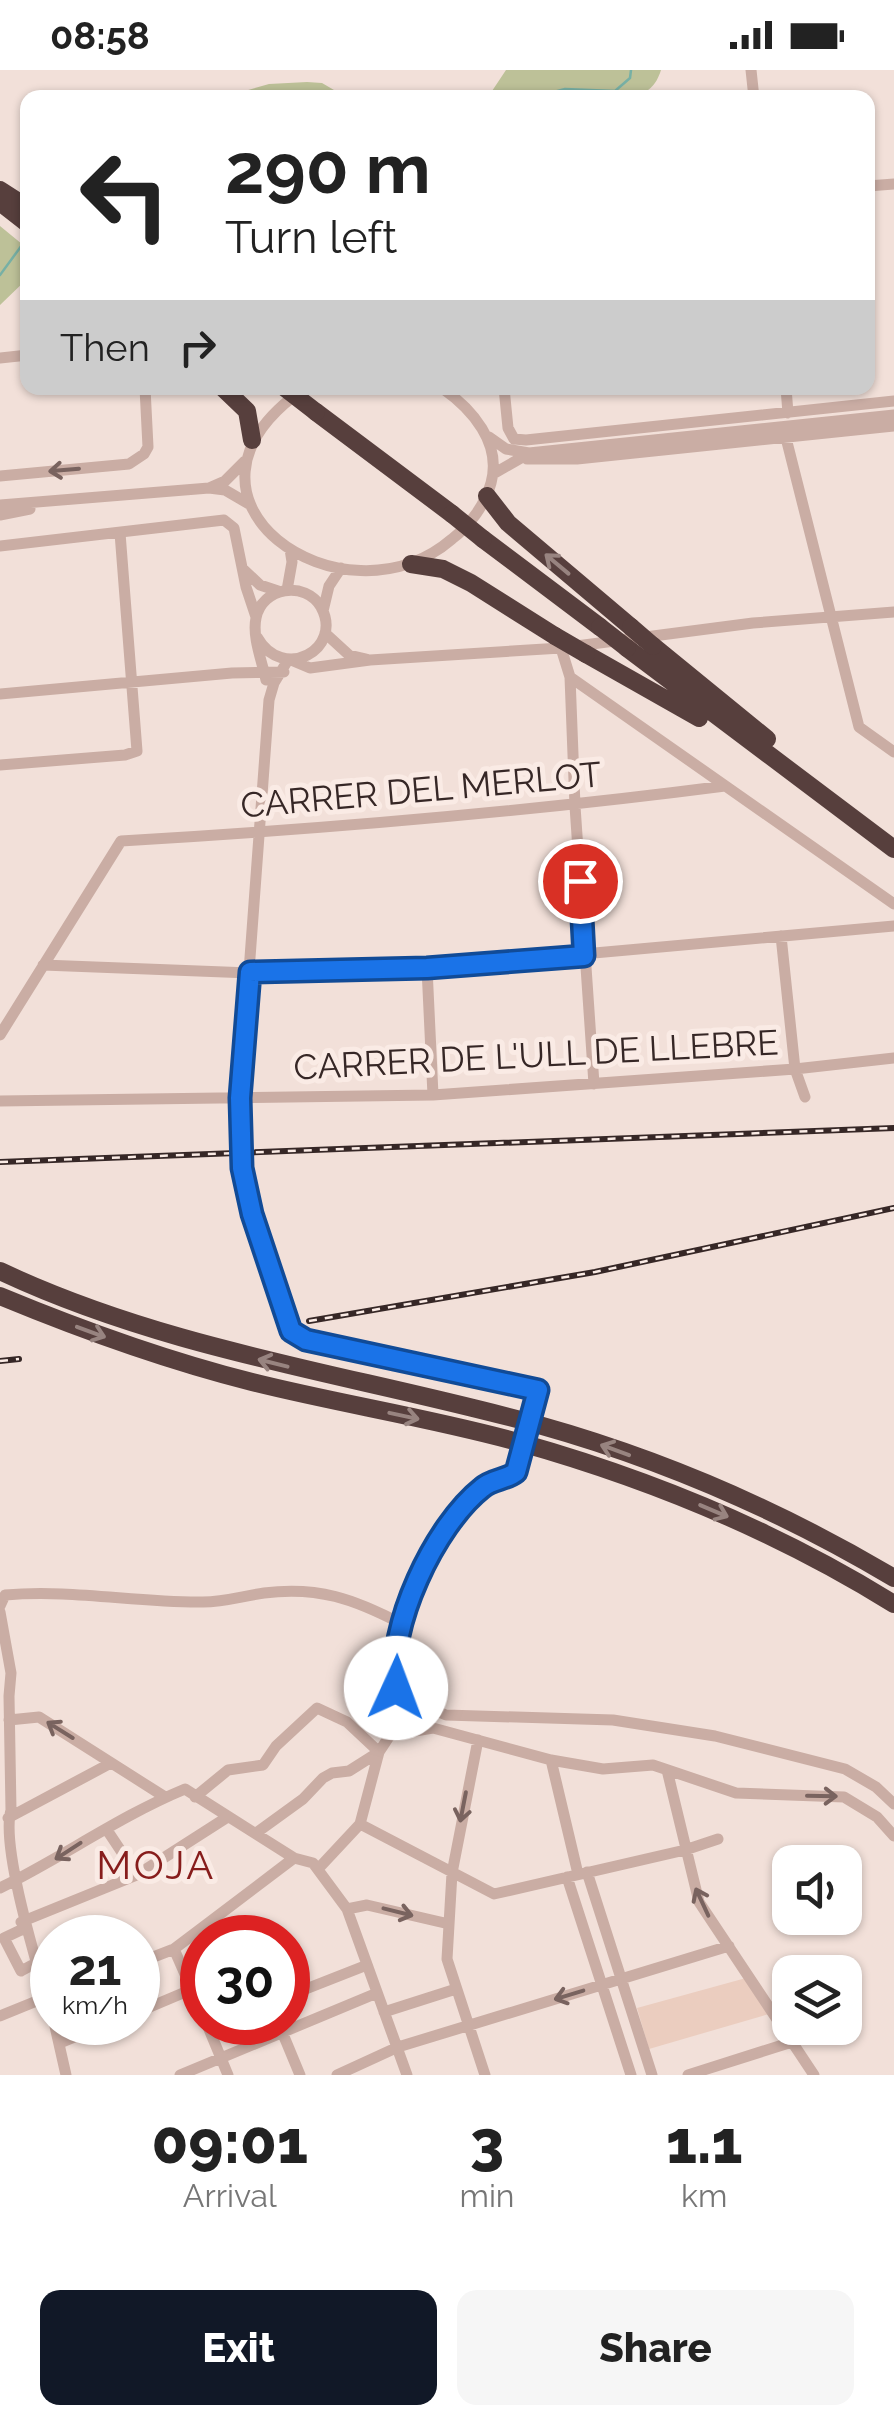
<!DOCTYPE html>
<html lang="en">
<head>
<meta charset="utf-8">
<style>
  body { margin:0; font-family:Raleway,sans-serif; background:#f6f6f6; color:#222; height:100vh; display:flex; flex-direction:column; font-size:38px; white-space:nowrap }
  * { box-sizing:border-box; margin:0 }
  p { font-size:32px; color:#767676 }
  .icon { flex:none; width:55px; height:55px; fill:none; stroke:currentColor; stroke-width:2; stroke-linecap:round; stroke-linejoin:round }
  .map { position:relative; height:2005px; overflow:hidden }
  .side { display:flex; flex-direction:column; background:#fff; flex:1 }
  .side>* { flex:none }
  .banner { position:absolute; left:20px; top:20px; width:855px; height:305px; border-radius:20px; box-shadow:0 2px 8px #0004; background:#fff; color:#222; overflow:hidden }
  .tools { position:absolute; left:772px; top:1775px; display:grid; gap:20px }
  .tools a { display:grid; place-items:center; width:90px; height:90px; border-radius:20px; background:#fff; box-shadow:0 2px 8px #0004; font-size:50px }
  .speed { position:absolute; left:30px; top:1845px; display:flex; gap:20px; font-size:50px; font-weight:700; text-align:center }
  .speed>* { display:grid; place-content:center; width:130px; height:130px; border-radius:50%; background:#fff; box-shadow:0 2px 8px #0004; line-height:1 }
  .speed small { font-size:25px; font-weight:400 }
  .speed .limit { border:15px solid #d22; background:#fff; color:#111 }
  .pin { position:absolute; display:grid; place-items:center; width:85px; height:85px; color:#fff; margin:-42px; border:5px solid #fff; border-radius:50%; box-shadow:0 2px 10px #0007 }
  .me { position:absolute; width:110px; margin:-55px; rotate:2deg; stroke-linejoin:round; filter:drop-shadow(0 0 8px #0008) }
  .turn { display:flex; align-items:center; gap:35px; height:210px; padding:0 40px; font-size:45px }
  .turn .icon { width:130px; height:130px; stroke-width:2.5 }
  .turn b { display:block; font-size:70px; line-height:85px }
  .then { display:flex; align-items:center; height:95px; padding:0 40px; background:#0003; gap:20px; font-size:38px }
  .eta { display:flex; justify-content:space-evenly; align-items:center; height:170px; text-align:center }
  .eta b { font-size:60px; font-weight:800; line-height:70px }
  .action { display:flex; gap:20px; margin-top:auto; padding:20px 40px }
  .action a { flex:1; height:115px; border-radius:20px; background:#111827; color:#fff; font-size:40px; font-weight:800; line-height:115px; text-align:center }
  .action a+a { background:#f6f6f6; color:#222 }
  .status { display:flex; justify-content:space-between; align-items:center; height:70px; padding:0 50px; background:#fff; direction:ltr }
  .status svg { height:28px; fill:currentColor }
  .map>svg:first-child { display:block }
  .green { fill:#bdc198 }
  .plaza { fill:#ebcdbf }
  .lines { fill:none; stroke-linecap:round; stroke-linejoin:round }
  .stream { stroke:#77b0a5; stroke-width:2.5 }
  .minor { stroke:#caada4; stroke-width:11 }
  .highway { stroke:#573f3d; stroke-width:18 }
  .rail-casing { stroke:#362726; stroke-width:6 }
  .rail { stroke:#faebe5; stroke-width:2.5; stroke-dasharray:8; stroke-linecap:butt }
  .minor-bridge { stroke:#caada4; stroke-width:11 }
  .highway-bridge { stroke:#573f3d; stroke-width:18 }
  .oneway { stroke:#79635f }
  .oneway2 { stroke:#988480 }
  .route-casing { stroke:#114b97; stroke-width:25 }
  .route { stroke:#1a73e8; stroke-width:18 }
  .labels { text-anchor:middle; stroke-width:10; stroke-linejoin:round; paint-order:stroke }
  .street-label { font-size:35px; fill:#362726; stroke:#faebe5 }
  .quarter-label { font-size:40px; letter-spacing:2.5px; fill:#871d1c; stroke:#faebe5 }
</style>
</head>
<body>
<div class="status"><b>08:58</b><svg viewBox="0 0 49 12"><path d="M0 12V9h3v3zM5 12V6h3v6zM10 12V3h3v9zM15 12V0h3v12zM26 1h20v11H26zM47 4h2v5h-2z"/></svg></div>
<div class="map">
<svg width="894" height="2005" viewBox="0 0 894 2005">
  <rect width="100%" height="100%" fill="#f2e0d9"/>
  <path class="green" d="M506,0H661C656,16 648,23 632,27H488Z
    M307,12L322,13L346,27H224L269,14Z
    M0,156L28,179L27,209L0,235Z"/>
  <path class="plaza" d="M746,1908L769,1944L649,1979L637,1938Z"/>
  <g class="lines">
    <path class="stream" d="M531,28L565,19L615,21L630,8L631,0
      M0,205L22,175"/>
    <path class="minor" d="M751,0L754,28
      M868,116L894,114
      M0,288L28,285
      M305,318C145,428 343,563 452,469C470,455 485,435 491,413C502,373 472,339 442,318
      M504,318L508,358L514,369L526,370L894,331
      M786,318L788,343
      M489,367L506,379L529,383L894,345
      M786,368L859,657L894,682
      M527,389H577L894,356
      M493,404L528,384
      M0,406L129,394L144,384L148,377L145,318
      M209,418L225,411L245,391
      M0,435L209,418L225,420L249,434
      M0,445L30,439
      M0,476L224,450L234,458L246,517L256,547
      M244,500L260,515L278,521
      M287,520L292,492L290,479
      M323,541L329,516L341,498
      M325,563L349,585L366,589
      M257,567C283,613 344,579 321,537C305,510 262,517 256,548C252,567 262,591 266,610
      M561,578L570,607L575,736L594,1014
      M291,590L310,598L370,590L561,578L753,553L894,542
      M570,607L894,834
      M0,624L232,603L284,602
      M0,695L125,685L137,681L120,463
      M781,866L795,999L805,1027
      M43,895L250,903L427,898L894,856
      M427,898L433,1025
      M0,965L121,771C323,759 525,742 725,716
      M0,1031L433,1025L795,999L894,988
      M240,1056L244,969L269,630L274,613L288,590
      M241,1098L287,1255L306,1270L533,1317L538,1320L535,1334
      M0,1536L5,1525C72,1519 137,1533 203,1532C224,1532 243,1526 264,1523C318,1516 354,1529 402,1554
      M0,1542L11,1603L9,1626L11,1740C0,1778 40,1904 52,1947
      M402,1626H414L421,1635L446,1645L613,1650L715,1666L845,1699L876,1717L894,1734
      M402,1626C369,1580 444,1450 482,1418C492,1409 506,1410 516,1401
      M411,1649L417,1645L421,1635
      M9,1650L39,1647L165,1727
      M391,1665L433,1658L551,1690L603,1699L653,1695L736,1723L844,1727L877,1747L894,1766
      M478,1670L452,1803L447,1889L485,2005
      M551,1690L578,1804
      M667,1700L699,1832L814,2005
      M195,1727L228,1700L263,1695L276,1676L317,1638L347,1652L379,1682
      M8,1748L111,1693
      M360,1754L494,1824L685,1780L718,1769
      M107,1760L137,1805
      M256,1763L303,1729L323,1708L332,1703L349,1701L379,1682
      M318,1799L360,1754L379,1682L402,1647
      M587,1802L652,2005
      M567,1807L631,2005
      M0,1818C63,1787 120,1746 185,1719L294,1788L313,1793L347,1839L407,2005
      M347,1839L367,1835L449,1854
      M21,1852L137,1805L226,1748
      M23,1859L4,1868L21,1901L34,1894
      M174,1879L202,1943
      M138,1893L174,1879L294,1788
      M288,1926L367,1895
      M138,1942L202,1915
      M384,1942L456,1919
      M0,1946L49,1926
      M54,1952L66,2005
      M206,1952L228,2005
      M278,1952L300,2005
      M60,1973L111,1952
      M180,2005L377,1923
      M337,2005L398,1977L729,1876
      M688,2005L792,1972"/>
    <path class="highway" d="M0,120L28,138
      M0,132L28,154
      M223,318L247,341L252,370
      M316,342L452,444
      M487,426L508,453L631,557
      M483,469L600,557
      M411,494L443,499L471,513L555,566
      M653,576L767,669
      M627,578L894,779
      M586,584L699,648
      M0,1201C172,1282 358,1305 539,1355C664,1390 783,1442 894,1508
      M0,1226C82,1260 165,1290 252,1312C340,1334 431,1348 518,1372C650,1409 778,1462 894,1534"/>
    <g class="rail-casing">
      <path id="rail" d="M0,1092L894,1058
        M309,1251L595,1202L894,1138
        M0,1291L19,1289"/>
    </g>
    <use href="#rail" class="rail"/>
    <path class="minor-bridge" d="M240,1056L241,1098
      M516,1401L535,1334"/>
    <path class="highway-bridge" d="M285,318L316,342
      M452,444L483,469
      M600,557L627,578
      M631,557L653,576
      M555,566L586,584"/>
  </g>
  <defs><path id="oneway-shaft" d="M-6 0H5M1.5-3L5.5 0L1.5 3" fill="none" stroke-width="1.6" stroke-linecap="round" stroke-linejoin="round" transform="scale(2.5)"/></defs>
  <g class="oneway">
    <use href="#oneway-shaft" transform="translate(64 400) rotate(175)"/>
    <use href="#oneway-shaft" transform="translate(60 1660) rotate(-148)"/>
    <use href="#oneway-shaft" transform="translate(822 1726) rotate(1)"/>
    <use href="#oneway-shaft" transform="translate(463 1737) rotate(101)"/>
    <use href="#oneway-shaft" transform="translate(68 1781) rotate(147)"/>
    <use href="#oneway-shaft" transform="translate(702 1832) rotate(-115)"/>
    <use href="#oneway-shaft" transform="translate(398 1842) rotate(14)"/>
    <use href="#oneway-shaft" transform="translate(569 1925) rotate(163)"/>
  </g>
  <g class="oneway2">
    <use href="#oneway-shaft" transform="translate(557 494) rotate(-140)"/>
    <use href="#oneway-shaft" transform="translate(91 1262) rotate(20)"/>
    <use href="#oneway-shaft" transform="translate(273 1293) rotate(-166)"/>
    <use href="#oneway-shaft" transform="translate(404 1346) rotate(12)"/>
    <use href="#oneway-shaft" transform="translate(615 1380) rotate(-160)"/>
    <use href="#oneway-shaft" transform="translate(714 1441) rotate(23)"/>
  </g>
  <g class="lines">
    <g class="route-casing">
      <path id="route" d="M396,1618C386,1558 435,1455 482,1418C492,1409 506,1410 516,1402L538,1320L306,1270L291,1261L252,1144L242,1098L240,1028L250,902L427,898L584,886L580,811"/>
    </g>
    <use href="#route" class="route"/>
  </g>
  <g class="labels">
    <g class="street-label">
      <text transform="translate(421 720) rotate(-5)" y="12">CARRER DEL MERLOT</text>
      <text transform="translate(536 985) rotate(-3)" y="12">CARRER DE L'ULL DE LLEBRE</text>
    </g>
    <g class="quarter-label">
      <text x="156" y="1809">MOJA</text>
    </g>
  </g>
</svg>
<div class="tools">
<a><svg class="icon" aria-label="sound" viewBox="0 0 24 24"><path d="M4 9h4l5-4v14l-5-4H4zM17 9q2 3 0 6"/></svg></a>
<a><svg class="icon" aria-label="layers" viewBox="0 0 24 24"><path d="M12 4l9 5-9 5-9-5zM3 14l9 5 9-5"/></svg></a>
</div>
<div class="speed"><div>21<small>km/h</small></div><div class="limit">30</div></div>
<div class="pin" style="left:580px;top:811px;background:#d93025"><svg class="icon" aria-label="arrive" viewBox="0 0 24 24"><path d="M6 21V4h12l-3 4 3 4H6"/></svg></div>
<svg class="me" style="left:396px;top:1618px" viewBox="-20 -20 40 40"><circle r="19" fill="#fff"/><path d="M0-13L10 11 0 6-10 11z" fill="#1a73e8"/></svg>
<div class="banner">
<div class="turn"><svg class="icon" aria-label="left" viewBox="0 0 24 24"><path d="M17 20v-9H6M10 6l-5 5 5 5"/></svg><div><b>290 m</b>Turn left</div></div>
<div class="then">Then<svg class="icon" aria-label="right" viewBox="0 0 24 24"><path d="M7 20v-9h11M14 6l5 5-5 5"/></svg></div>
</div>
</div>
<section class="side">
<div class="eta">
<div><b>09:01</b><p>Arrival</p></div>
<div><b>3</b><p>min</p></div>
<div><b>1.1</b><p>km</p></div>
</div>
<div class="action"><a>Exit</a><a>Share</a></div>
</section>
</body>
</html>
